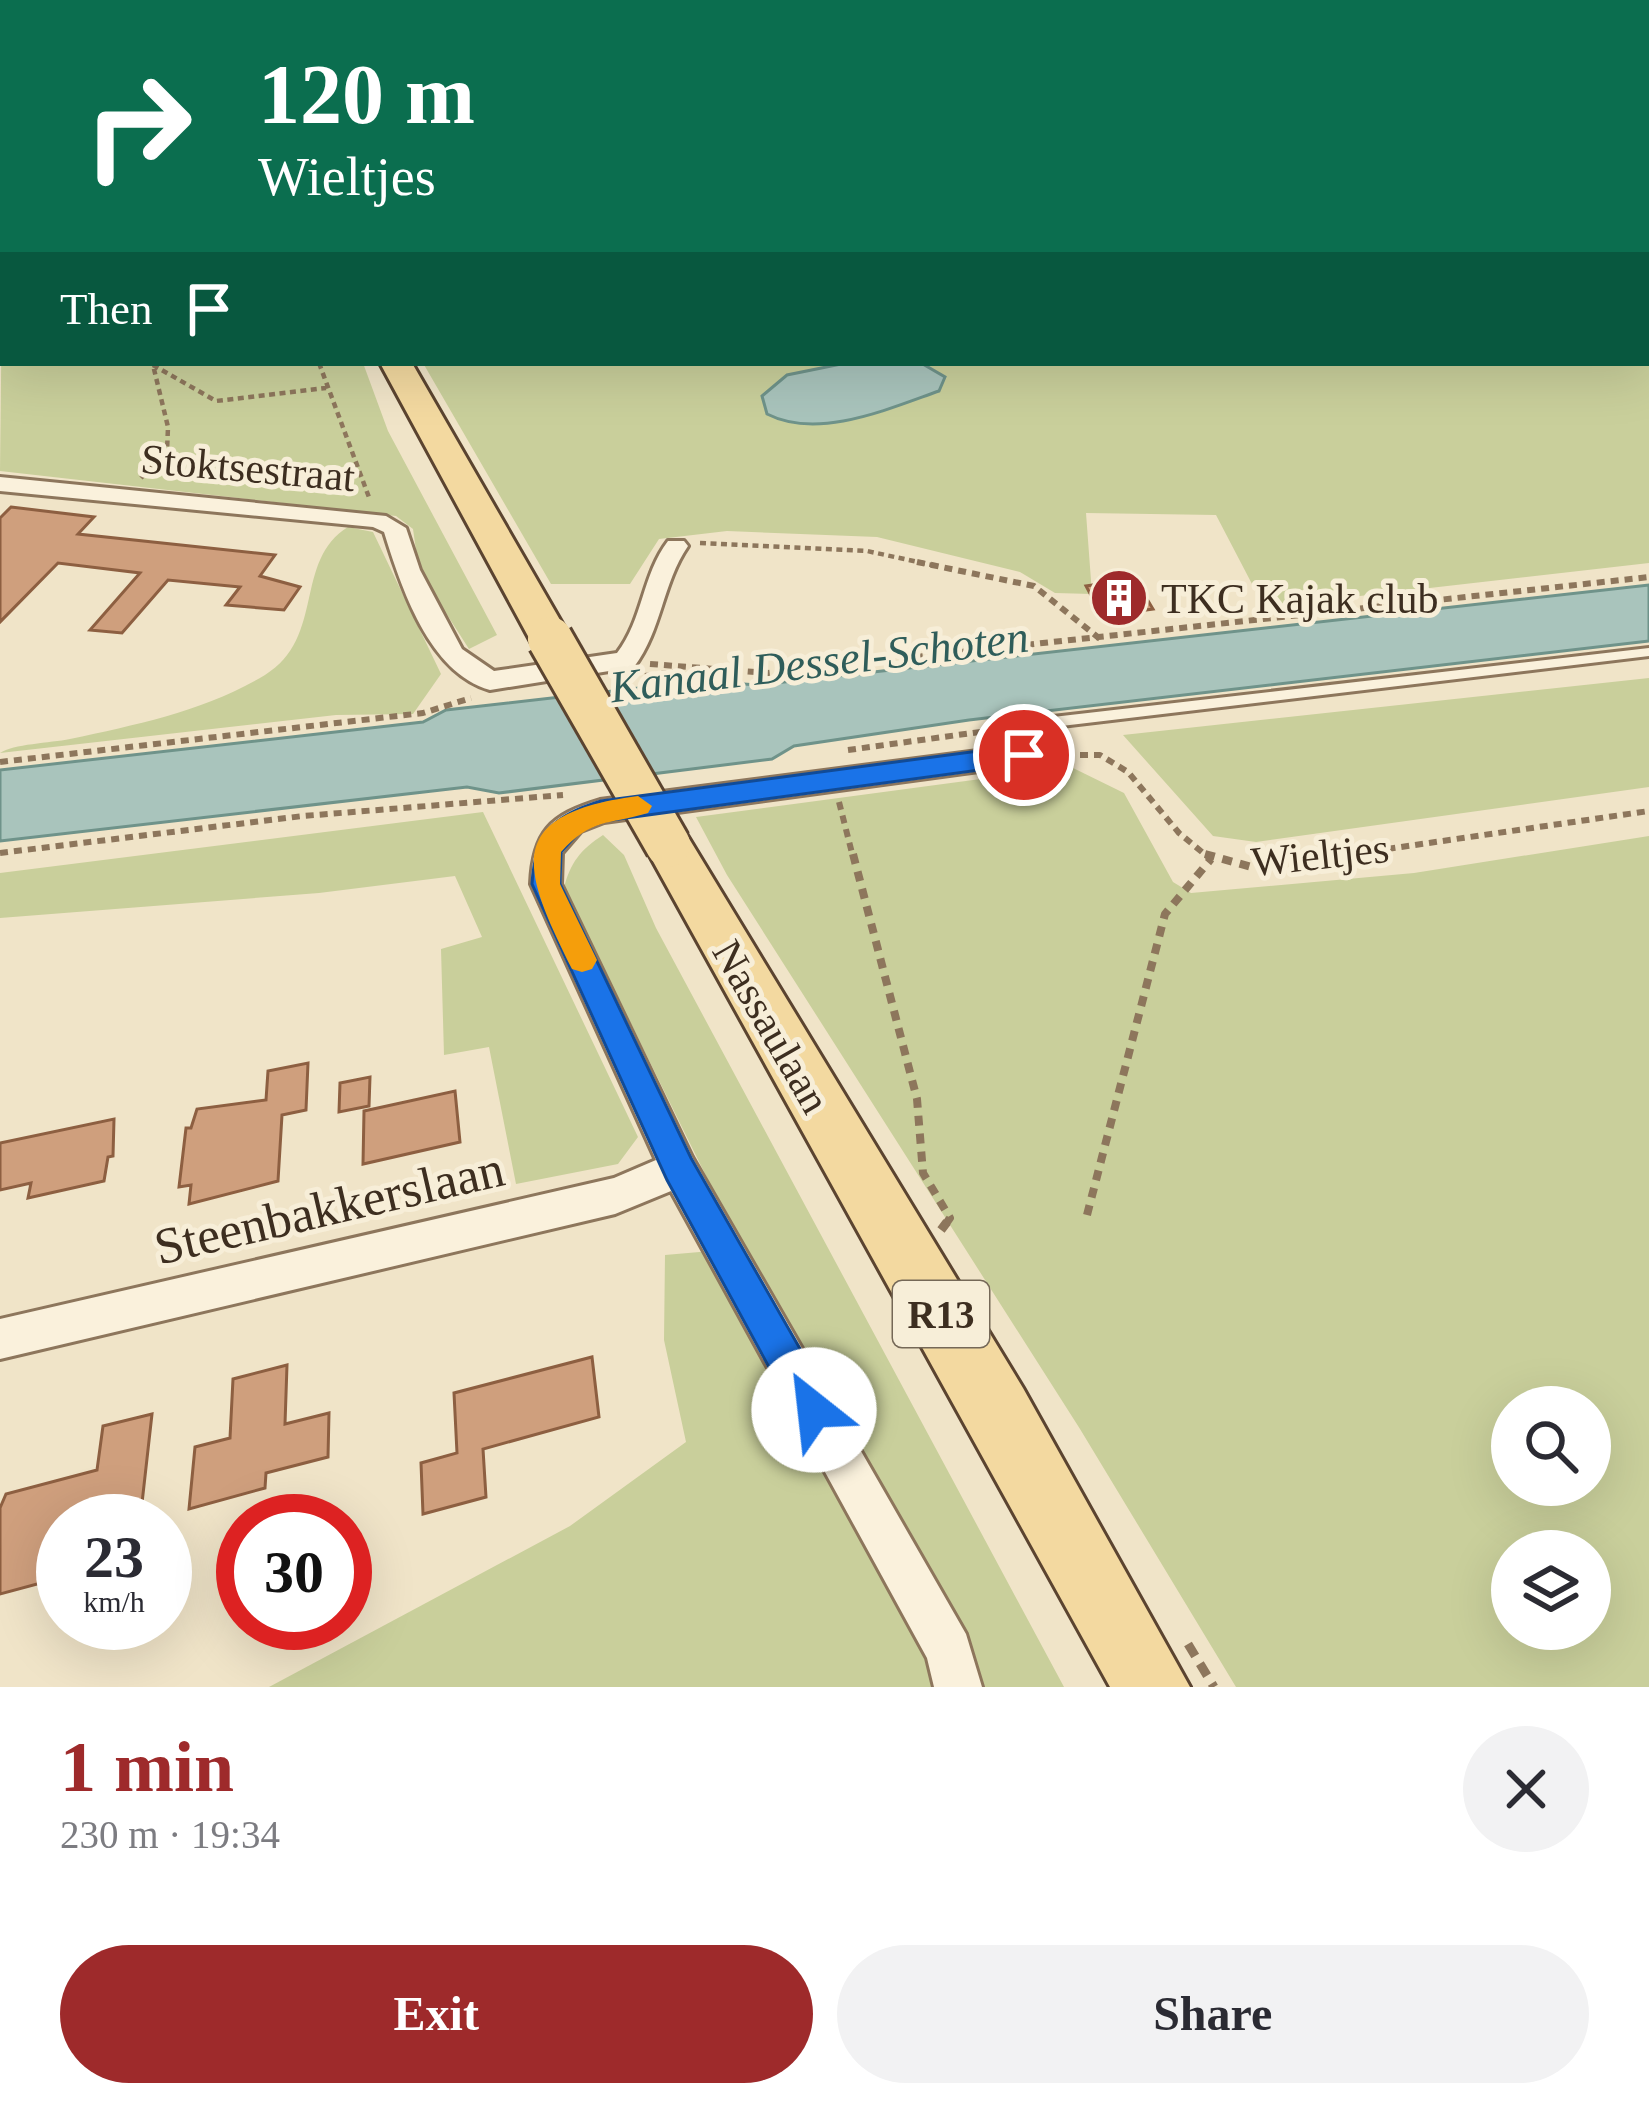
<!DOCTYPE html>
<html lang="en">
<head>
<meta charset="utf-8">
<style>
  body { margin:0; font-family:Georgia,serif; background:#f2f2f3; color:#2b2b33; height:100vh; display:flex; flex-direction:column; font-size:45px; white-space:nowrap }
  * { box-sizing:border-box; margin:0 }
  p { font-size:39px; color:#7c7c81 }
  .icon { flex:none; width:66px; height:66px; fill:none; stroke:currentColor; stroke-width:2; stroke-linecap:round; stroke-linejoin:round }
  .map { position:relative; height:1687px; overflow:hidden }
  .details { display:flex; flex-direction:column; background:#fff; flex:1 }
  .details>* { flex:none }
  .hud { position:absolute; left:0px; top:0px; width:1650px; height:366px; box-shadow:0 12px 48px #0002; background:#0b6e4f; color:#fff; overflow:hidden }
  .tools { position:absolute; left:1491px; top:1386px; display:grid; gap:24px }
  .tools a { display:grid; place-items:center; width:120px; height:120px; border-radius:50%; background:#fff; box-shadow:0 12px 48px #0002; font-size:60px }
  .speed { position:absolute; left:36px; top:1494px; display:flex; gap:24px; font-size:60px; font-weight:700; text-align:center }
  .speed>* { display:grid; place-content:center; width:156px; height:156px; border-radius:50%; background:#fff; box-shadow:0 12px 48px #0002; line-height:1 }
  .speed small { font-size:30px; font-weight:400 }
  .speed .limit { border:18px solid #d22; background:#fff; color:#111 }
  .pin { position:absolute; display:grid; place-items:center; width:102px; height:102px; color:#fff; margin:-51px; border:6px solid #fff; border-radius:50%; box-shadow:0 3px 12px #0007 }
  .me { position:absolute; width:132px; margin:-66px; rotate:331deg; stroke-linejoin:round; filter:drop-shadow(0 0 9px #0008) }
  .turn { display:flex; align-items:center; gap:42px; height:252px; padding:0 60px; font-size:54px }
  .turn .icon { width:156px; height:156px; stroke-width:2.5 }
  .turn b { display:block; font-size:84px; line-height:102px }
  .then { display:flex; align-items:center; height:114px; padding:0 60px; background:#0003; gap:24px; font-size:45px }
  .round { display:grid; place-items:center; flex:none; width:126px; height:126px; border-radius:63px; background:#f2f2f3 }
  .overview { display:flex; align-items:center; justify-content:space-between; height:204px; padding:0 60px }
  h1 { font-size:72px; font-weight:700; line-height:90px; color:#9e2a2b }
  .action { display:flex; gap:24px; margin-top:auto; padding:24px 60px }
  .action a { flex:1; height:138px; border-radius:72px; background:#9e2a2b; color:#fff; font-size:48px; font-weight:700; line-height:138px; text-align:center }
  .action a+a { background:#f2f2f3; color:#2b2b33 }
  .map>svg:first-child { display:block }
  .green { fill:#c9cf9b; fill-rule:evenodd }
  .water { fill:#a9c4bc; stroke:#6f938a; stroke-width:3 }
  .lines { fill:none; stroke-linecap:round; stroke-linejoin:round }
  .stream { stroke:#6f938a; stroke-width:4.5 }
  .building { fill:#cf9f7d; stroke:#8d5f41; stroke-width:3 }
  .service-casing { stroke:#8d765c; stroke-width:6 }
  .minor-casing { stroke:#8d765c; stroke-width:6 }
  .primary-casing { stroke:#5b4430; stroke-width:6 }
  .path-far4 { stroke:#8d765c; stroke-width:3; stroke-dasharray:4.5 3; stroke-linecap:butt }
  .path-far3 { stroke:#8d765c; stroke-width:4.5; stroke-dasharray:6 4.5; stroke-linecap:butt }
  .path-far2 { stroke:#8d765c; stroke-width:6; stroke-dasharray:8 6; stroke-linecap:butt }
  .path-far1 { stroke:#8d765c; stroke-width:8; stroke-dasharray:10 8; stroke-linecap:butt }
  .path { stroke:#8d765c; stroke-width:9; stroke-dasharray:14 9; stroke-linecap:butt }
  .service { fill:#faf1dc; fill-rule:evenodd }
  .minor { fill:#faf1dc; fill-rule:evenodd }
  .primary { fill:#f3d9a0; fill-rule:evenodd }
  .primary-bridge-casing { stroke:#5b4430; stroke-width:50; stroke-linecap:butt }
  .primary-bridge { stroke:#f3d9a0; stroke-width:44 }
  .route { fill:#1a73e8; stroke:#114b97; stroke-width:3 }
  .slow { fill:#f59e0b }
  .labels { text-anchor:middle; stroke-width:10; stroke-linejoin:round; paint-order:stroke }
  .shield { fill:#f7eed8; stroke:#756857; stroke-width:3 }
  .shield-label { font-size:39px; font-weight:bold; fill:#3d2e20 }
  .street-label { font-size:42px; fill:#3d2e20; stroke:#f7eed8 }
  .poi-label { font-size:42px; fill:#3d2e20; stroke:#f7eed8; text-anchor:start }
  .water-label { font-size:45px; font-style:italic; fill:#2f5d5a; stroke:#f7eed8 }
  .near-street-label { font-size:51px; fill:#3d2e20; stroke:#f7eed8 }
</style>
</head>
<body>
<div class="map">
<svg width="1649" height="1687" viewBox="0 0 1649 1687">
  <rect width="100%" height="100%" fill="#f0e4c8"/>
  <path class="green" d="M0,0H348L352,3H3L0,83Z
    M757,0H1649V563L1264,607L1216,515L1086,513L1092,594L1055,593L1020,572L877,537L727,531L659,539L630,584H551L423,363H846L787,375L839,420L939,391L944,377L921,363H1647V3H731Z
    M3,202V363H363L388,431L497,635L469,649L419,571L413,529L396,516L0,471Z
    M348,527L373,532L441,674L413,714L336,715L0,753C13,744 50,743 70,739C139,724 204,711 265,675C326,637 293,561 348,527Z
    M1649,678V787L1256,842L1213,836L1123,735Z
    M1071,767L1124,793L1173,882L1191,893L1414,873L1649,836V1687H1236L1080,1429L727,875L696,817ZM1512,1407H1590V1485H1512ZM1512,1551H1590V1629H1512Z
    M483,812L638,1137L618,1164L516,1184L489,1047L444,1055L441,949L482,937L455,876L319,893L0,918V873Z
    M603,835L624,855L656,928L1064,1687H978L709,1182L564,888C570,863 581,849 603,835Z
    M711,1251L929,1659L933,1687H269L570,1526L686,1442L664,1340L665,1255Z"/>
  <path class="water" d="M846,363H921L945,377L939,391C888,409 818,440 767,414L762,396L787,375Z
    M1649,585V641L969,720L794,746L772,759L499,793L467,787L0,841V770L423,722L446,710L700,681L758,685Z"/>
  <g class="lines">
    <path class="stream" d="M190,3L194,0"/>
  </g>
  <path class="building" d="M11,507L94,517L78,534L275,555L260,576L300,587L284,610L226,605L240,587L168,580L122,633L90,630L140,573L58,563L0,622V518Z
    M1135,579L1153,609L1102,616L1086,586Z
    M308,1063L306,1110L282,1115L278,1181L189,1204L191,1185L179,1187L186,1128H191L197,1109L266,1100L268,1071Z
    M370,1077L369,1106L339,1112L340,1083Z
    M455,1091L460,1142L363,1164L364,1111Z
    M114,1119L113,1156L108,1157L104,1181L28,1198L31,1183L0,1190V1143Z
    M592,1357L599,1417L483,1449L486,1497L423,1514L421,1463L457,1453L454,1393Z
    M287,1365L285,1424L329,1413L328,1457L266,1473L265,1488L189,1509L195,1447L230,1438L233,1379Z
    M152,1414L140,1521H63V1577L0,1594V1508L6,1494L97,1470L103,1426Z"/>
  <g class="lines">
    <g class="service-casing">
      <path id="service" d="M1649,648V656L1053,727L1046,722L1053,717Z"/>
    </g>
    <g class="minor-casing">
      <path id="minor" d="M3,189V199L0,200V190Z
        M0,477L386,516L406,528L420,570L462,649L494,671L617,653C643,620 642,575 668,541H684L688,546C662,584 662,630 634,667L490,690C429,673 401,587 384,532L373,527L0,491Z
        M1024,745L1038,755L1024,765L604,822L581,831L562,853L561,884L692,1157L966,1634L982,1687H934L927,1658L671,1191L615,1214L0,1359V1319L614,1178L656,1160L531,884C533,832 550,815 600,800Z"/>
    </g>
    <g class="primary-casing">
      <path id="primary" d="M357,0H377L379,3H359Z
        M380,363H412L571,639L565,649L550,653L535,649Z
        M668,826L685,832L1023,1388L1190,1687H1110L644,845L651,832Z"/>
    </g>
    <path class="path-far4" d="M1057,0L1065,3
      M1140,3L1158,0"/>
    <path class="path-far3" d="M319,363L370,500
      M153,365L216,401L326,388
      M141,478L167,451L168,427L153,365
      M700,543L867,551L932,565"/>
    <path class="path-far2" d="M917,562L1034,586L1100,639
      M650,664L768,673L1649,577
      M645,676L685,671
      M848,750L1031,725
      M1052,755H1100L1128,772L1179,833L1208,857
      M0,762L423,713L471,698
      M839,802L853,857
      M0,853L303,816L563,795
      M1332,857L1649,811"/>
    <path class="path-far1" d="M853,854L917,1099L923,1173L950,1218L945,1225
      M1205,854L1255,868L1353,854
      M1087,1215L1165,914L1211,859"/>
    <path class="path" d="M941,1230L947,1222
      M1188,1644L1214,1687"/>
    <use href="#service" class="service"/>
    <use href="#minor" class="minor"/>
    <use href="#primary" class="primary"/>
    <g class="primary-bridge-casing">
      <path id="primary-bridge" d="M550,639L668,845"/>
    </g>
    <use href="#primary-bridge" class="primary-bridge"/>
  </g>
  <path class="route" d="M1024,745L1037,755L1024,764L604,821L581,830L561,852L560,884L691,1158L827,1396L833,1410L827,1424L814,1429L800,1424L667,1180L532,884C535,833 552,816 601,801Z"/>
  <path class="slow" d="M638,796L652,806L648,813C607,825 592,818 561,852L560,884L597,960L592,969L582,972L572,969C522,869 501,814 638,796Z"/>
  <defs>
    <g id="building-disc" transform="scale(3)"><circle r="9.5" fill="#9e2a2b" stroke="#f7eed8"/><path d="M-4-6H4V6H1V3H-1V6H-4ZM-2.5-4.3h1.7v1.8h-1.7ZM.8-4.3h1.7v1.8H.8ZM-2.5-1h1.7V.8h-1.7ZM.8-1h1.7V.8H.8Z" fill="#fff"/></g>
  </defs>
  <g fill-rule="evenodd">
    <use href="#building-disc" x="1119" y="598"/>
  </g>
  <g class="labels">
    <rect class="shield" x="893" y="1281" width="96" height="66" rx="9"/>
    <g class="shield-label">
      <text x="941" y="1328">R13</text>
    </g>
    <g class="street-label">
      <text transform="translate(248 467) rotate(5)" y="15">Stoktsestraat</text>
      <text transform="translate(1320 854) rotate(-6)" y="15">Wieltjes</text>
      <text transform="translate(772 1026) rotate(60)" y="15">Nassaulaan</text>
    </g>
    <g class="poi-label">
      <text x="1161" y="613">TKC Kajak club</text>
    </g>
    <g class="water-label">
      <text transform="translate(819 661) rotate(-7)" y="16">Kanaal Dessel-Schoten</text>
    </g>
    <g class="near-street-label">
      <text transform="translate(329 1207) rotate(-13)" y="18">Steenbakkerslaan</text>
    </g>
  </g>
</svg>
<div class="tools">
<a><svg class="icon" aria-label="search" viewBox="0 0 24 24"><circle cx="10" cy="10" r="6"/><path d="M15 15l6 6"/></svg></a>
<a><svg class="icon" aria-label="layers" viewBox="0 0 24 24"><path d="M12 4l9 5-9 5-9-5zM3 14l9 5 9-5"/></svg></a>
</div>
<div class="speed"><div>23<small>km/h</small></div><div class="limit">30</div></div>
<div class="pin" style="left:1024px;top:755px;background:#d93025"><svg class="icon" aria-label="arrive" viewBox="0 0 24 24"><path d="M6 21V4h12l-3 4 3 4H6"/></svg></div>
<svg class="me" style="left:814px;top:1410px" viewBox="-20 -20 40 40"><circle r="19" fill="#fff"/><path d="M0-13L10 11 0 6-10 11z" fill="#1a73e8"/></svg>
<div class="hud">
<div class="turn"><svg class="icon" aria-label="right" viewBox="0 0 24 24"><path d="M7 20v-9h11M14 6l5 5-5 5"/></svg><div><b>120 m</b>Wieltjes</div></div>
<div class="then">Then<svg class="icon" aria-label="arrive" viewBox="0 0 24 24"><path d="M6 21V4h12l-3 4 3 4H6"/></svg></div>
</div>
</div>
<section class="details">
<div class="overview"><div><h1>1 min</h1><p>230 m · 19:34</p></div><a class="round"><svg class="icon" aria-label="close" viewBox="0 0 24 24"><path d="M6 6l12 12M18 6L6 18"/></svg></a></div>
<div class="action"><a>Exit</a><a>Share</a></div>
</section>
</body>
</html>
